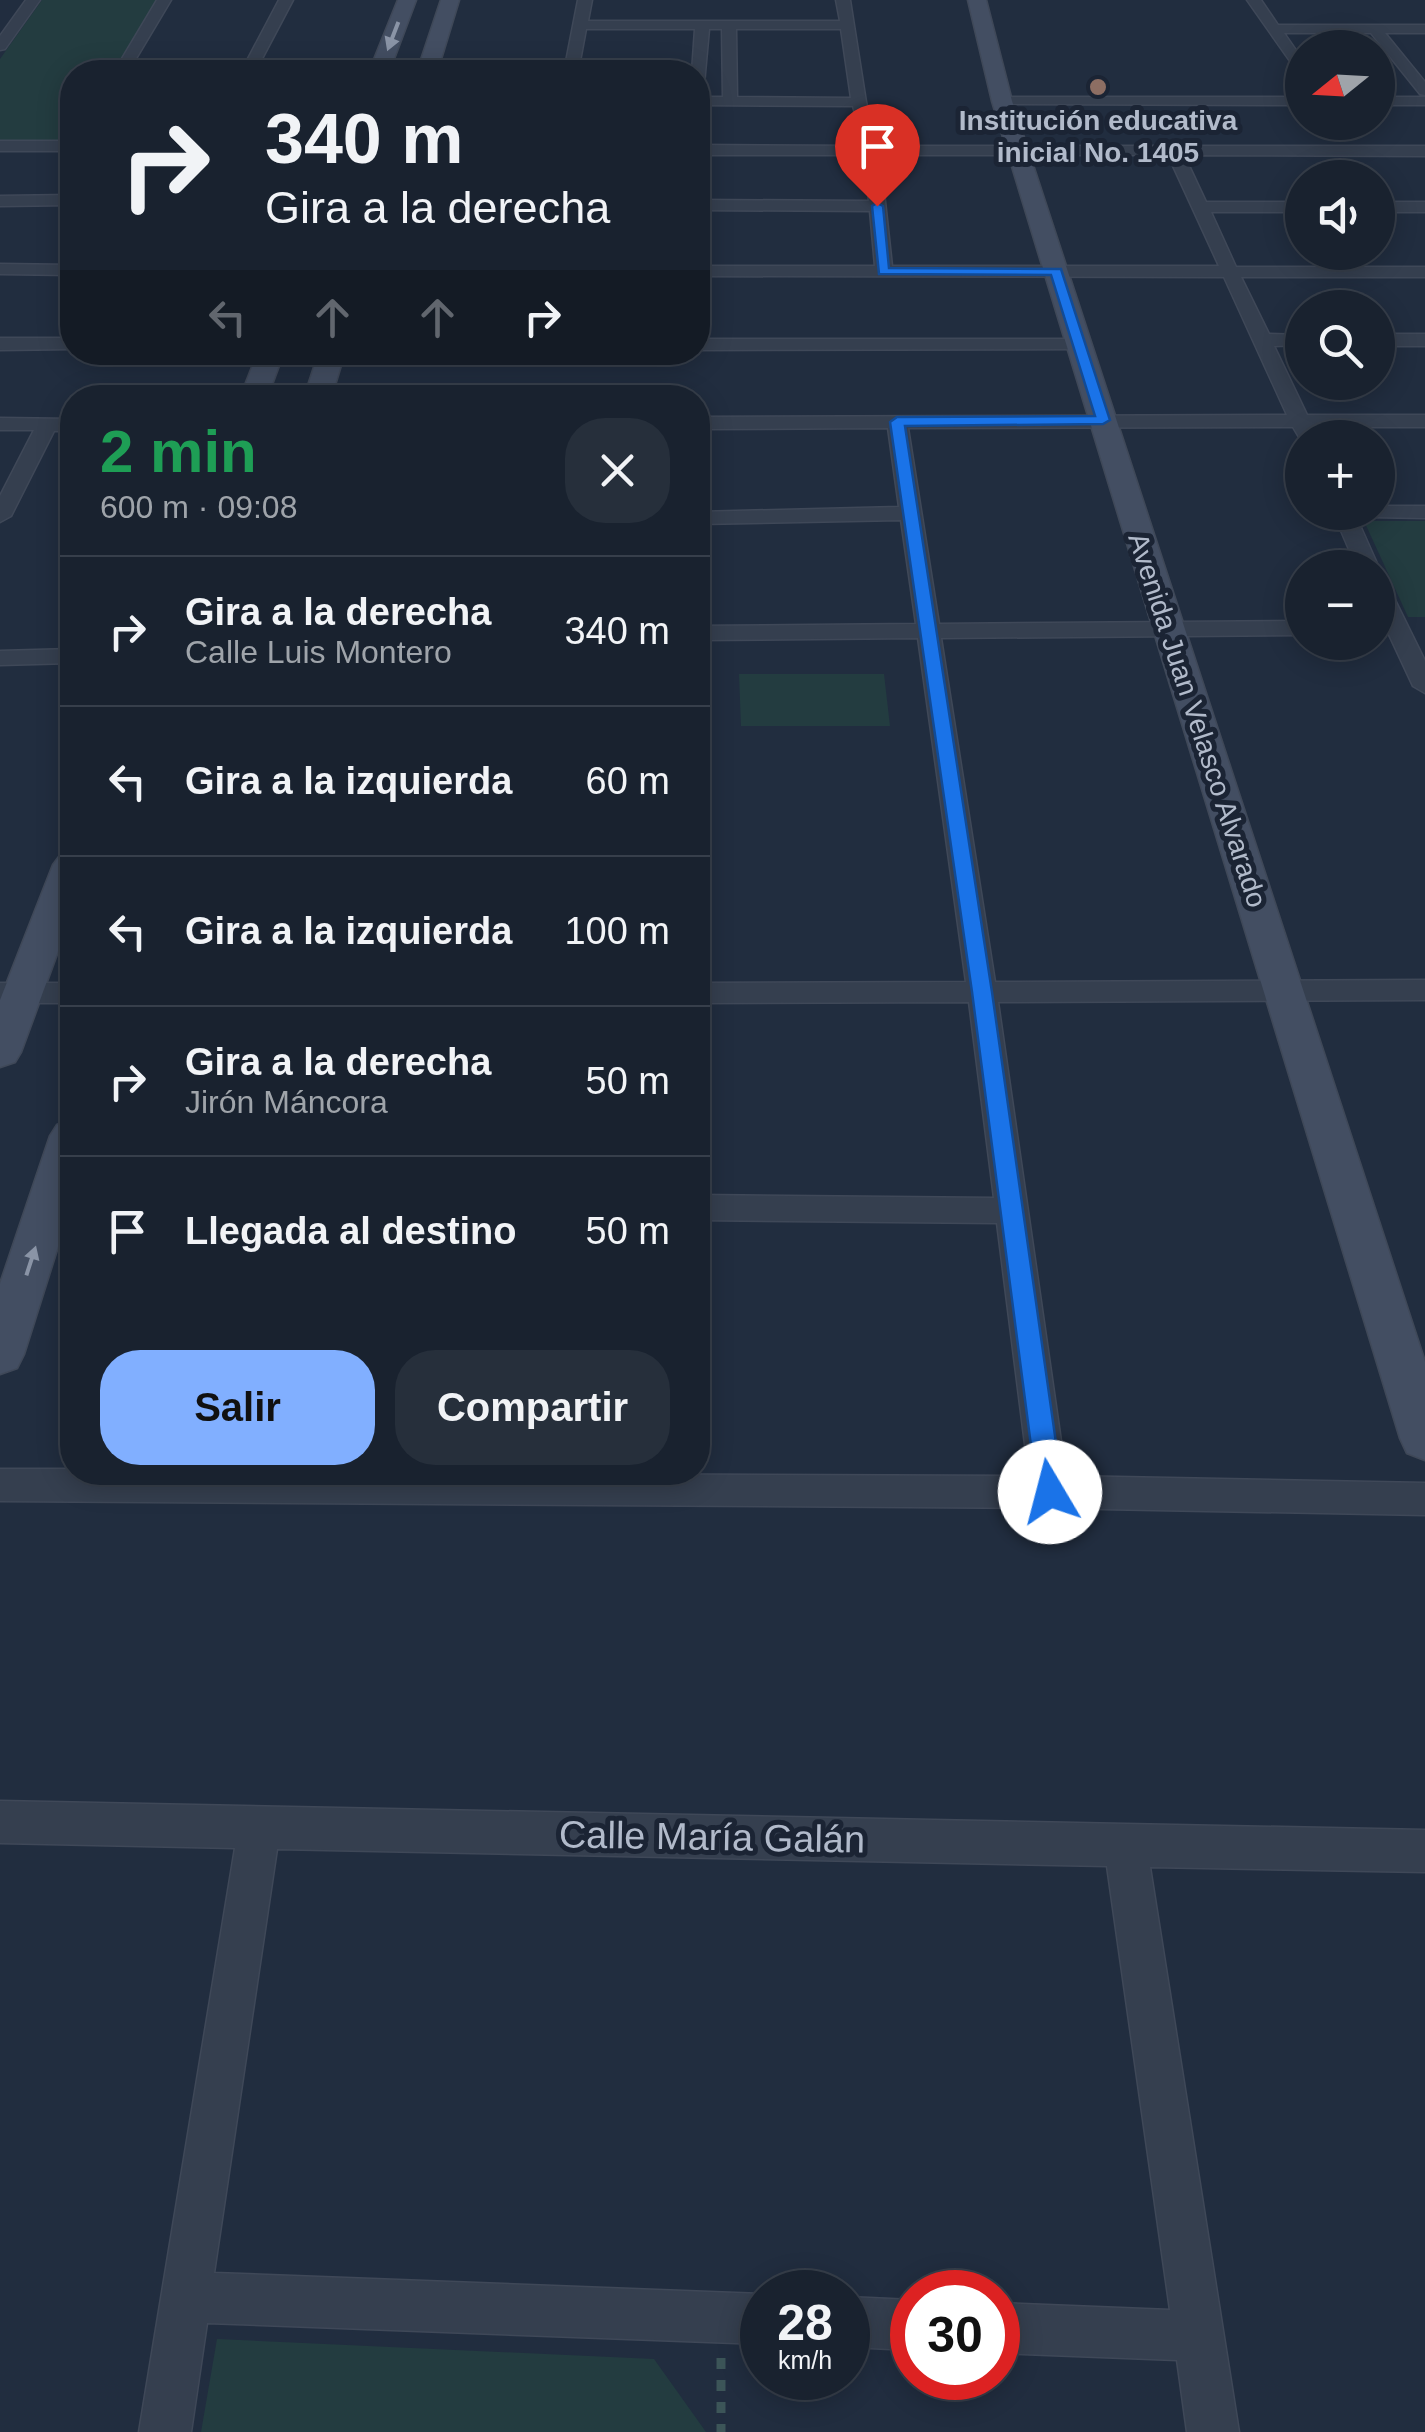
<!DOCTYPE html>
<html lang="es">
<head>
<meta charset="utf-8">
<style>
  body { margin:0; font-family:Helvetica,sans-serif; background:#262f3b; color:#f1f3f6; height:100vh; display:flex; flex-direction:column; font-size:38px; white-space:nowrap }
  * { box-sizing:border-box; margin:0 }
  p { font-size:32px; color:#9fa4aa }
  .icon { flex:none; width:55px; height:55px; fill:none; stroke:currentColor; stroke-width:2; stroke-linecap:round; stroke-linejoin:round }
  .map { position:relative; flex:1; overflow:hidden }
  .panel { position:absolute; left:60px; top:385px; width:650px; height:1100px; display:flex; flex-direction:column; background:#19222f; border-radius:40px; box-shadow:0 5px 25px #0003,0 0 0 2px #373f4b }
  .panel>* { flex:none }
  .banner { position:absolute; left:60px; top:60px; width:650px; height:305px; border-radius:40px; box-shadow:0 5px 25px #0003,0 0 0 2px #373f4b; background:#19222f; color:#f1f3f6; overflow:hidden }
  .needle { width:65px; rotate:252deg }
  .buttons { position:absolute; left:1285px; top:30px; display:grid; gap:20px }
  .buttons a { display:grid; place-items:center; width:110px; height:110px; border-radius:50%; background:#19222f; box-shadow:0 5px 25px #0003,0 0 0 2px #373f4b; font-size:50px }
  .speed { position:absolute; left:740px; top:2270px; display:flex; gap:20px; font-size:50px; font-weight:700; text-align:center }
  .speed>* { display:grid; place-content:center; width:130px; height:130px; border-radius:50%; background:#19222f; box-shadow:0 5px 25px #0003,0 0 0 2px #373f4b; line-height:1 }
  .speed small { font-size:25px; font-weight:400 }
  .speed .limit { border:15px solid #d22; background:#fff; color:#111 }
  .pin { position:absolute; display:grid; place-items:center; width:85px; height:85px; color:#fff; margin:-102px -42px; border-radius:50% 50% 50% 0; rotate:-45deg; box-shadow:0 0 10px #0007 }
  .pin .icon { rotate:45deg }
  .me { position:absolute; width:110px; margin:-55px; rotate:352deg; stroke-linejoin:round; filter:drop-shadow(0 0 8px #0008) }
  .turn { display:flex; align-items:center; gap:35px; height:210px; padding:0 40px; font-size:45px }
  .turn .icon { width:130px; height:130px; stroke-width:2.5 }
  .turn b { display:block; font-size:70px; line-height:85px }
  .lanes { display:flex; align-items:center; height:95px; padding:0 40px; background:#0003; justify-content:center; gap:50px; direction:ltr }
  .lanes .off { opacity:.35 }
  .round { display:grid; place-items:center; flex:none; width:105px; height:105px; border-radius:40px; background:#262f3b }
  .summary { display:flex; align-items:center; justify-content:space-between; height:170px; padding:0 40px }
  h1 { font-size:60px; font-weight:700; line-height:75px; color:#1e9e55 }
  .button { display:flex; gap:20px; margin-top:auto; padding:20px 40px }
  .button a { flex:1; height:115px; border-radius:40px; background:#81afff; color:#111; font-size:40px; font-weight:700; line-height:115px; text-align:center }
  .button a+a { background:#262f3b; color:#f1f3f6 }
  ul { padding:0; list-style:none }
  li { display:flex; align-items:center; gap:30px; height:150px; padding:0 40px; border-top:2px solid #373f4b }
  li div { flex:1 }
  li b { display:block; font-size:38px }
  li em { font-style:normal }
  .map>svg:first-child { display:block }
  .green { fill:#233c40 }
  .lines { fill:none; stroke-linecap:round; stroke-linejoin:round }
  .street-casing { stroke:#3f4858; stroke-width:3 }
  .secondary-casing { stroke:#3f4858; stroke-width:3 }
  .path { stroke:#3c5558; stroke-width:9; stroke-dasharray:11 11; stroke-linecap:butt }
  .street { fill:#353f4f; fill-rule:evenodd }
  .secondary { fill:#434e62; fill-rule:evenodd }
  .oneway { fill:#8a94a6 }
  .route { fill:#1a73e8; stroke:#114b97; stroke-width:2.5 }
  .education-dot { fill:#8d6e63; stroke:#1b2434; stroke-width:4 }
  .labels { text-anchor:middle; stroke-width:10; stroke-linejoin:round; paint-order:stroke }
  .far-poi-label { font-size:28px; font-weight:bold; fill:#b1baca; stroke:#1b2434 }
  .far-street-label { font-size:28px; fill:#b1baca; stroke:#1b2434 }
  .near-street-label { font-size:38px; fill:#b1baca; stroke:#1b2434 }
</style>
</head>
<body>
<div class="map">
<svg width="1425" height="2432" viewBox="0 0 1425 2432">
  <rect width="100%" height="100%" fill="#212d3f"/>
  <path class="green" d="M42,0H159L116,72H72V141H0V59Z
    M1364,521H1425V617H1408Z
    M739,674H884L890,726H741Z
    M217,2339L654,2359L706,2432H201Z"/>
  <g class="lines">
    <g class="street-casing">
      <path id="street" d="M26,0H40L5,49L0,50V36Z
        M157,0H171L128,72H114Z
        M279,0H293L255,72H241Z
        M578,0H592L588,21H840L836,0H850L866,102L878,146H1425V156L1184,155L1206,202H1302V212H1211L1236,267H1425V277H1241L1269,334L1302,335V345L1274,346L1307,415H1425V427H1312L1317,437L1302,438V442L1293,427L908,428L939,624L1302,621V635L941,638L995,982L1425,980V1000L998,1002L1066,1476L1425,1483V1515L1050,1508L0,1501V1469H72V1472L1029,1476L997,1223L698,1220V1195L994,1198L969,1002L698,1003V983L966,982L918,638L698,640V626L916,624L901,520L698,524V512L899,507L888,428L698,429V417L1287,415L1224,277L698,276V266H875L870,211L698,210V200L869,201L865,155H698V145L863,146L853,106L698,105V97H723L722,29H709L703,95L698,96V72H692L695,29H586L578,72H564ZM736,29H841L851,98L737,97ZM880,155H1168L1219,266H892Z
        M1247,0H1261L1278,25H1425V33H1385L1425,82V95L1420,94L1371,33H1284L1302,59V72L1297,71Z
        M1002,97H1302V105L997,104V98Z
        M1378,97H1425V105H1378Z
        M0,141H72V151H0Z
        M72,195V205L0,206V196Z
        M1378,202H1425V212H1378Z
        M0,264L72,265V275L0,274Z
        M1378,334H1425V346H1378Z
        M0,338H72V349L0,350Z
        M1079,339L1086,341V349L698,350V339Z
        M0,418L72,419V431H54L11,516L0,522V496L34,430H0Z
        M1378,506H1425V518L1370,517L1368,512H1378Z
        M1333,512H1354L1379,568L1378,570L1357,568Z
        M1378,581L1389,588L1425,661V693L1413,686L1378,611Z
        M72,649V663L0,665V651Z
        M0,983H72V1003H0Z
        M0,1801L1425,1830V1872L1150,1867L1239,2432H1187L1177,2360L998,2353V2303L1170,2310L1107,1866L277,1849L214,2273L762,2294V2344L207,2323L191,2432H139L235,1848L0,1843Z
        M848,2297L912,2300V2350L848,2347Z"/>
    </g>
    <g class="secondary-casing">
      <path id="secondary" d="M398,0H416L389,72H369Z
        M441,0H459L437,72H417Z
        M968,0H986L1012,101L1425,1362V1460L1407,1453L1400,1438L992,101Z
        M258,352H284L267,398H240Z
        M319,352H345L331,398H304Z
        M72,853V913L21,1052L15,1062L0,1067V1000L53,865L59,857Z
        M72,1120V1202L24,1354L17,1368L0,1374V1284L50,1136L57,1125Z"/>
    </g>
    <path class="path" d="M721,2358V2432"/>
    <use href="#street" class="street"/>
    <use href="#secondary" class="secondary"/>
  </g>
  <defs><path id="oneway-solid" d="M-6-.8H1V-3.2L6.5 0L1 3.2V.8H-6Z" transform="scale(2.5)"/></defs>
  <g class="oneway">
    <use href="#oneway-solid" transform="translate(393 36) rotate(111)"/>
    <use href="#oneway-solid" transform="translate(31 1261) rotate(-72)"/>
  </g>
  <path class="route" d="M877,203L883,206L889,268L1061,269L1110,420L1103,424L905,426L992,992L1063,1492L1059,1500L1050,1504L1041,1500L1037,1492L972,992L890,422L897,417L1095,416L1051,275L879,274L872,206Z"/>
  <circle class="education-dot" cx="1098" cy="87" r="10"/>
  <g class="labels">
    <g class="far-poi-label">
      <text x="1098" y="130">Institución educativa<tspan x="1098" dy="32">inicial No. 1405</tspan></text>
    </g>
    <g class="far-street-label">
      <text transform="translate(1198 720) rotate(72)" y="10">Avenida Juan Velasco Alvarado</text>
    </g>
    <g class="near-street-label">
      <text transform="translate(712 1837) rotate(1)" y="13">Calle María Galán</text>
    </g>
  </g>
</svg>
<div class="buttons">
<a><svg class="needle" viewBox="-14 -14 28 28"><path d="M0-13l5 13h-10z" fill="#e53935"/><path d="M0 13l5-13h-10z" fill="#9fa4aa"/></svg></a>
<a><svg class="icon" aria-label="sound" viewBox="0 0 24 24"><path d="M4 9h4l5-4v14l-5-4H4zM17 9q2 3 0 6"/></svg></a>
<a><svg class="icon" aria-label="search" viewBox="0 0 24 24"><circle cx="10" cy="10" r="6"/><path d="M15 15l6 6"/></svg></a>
<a>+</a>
<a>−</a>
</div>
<div class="speed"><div>28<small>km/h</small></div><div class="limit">30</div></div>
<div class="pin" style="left:877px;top:206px;background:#d93025"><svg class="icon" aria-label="arrive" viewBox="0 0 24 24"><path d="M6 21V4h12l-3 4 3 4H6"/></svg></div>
<svg class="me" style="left:1050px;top:1492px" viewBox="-20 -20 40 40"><circle r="19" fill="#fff"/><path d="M0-13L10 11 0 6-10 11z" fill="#1a73e8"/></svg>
<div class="banner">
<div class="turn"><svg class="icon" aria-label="right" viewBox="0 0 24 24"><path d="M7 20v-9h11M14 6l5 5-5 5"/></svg><div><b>340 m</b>Gira a la derecha</div></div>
<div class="lanes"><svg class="icon off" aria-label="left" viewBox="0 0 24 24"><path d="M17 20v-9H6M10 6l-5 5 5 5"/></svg><svg class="icon off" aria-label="ahead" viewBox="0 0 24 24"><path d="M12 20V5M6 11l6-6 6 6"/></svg><svg class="icon off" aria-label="ahead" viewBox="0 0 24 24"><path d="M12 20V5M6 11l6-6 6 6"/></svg><svg class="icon" aria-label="right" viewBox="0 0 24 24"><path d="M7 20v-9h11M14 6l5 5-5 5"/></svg></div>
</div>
<section class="panel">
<div class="summary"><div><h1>2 min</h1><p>600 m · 09:08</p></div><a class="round"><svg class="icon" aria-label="close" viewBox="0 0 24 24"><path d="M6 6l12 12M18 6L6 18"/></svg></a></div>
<ul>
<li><svg class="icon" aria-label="right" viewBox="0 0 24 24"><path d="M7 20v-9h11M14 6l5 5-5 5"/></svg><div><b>Gira a la derecha</b><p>Calle Luis Montero</p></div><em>340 m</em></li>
<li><svg class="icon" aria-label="left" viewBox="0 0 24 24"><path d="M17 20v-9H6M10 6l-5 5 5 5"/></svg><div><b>Gira a la izquierda</b></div><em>60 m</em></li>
<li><svg class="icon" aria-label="left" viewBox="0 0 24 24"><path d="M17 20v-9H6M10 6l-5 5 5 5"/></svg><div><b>Gira a la izquierda</b></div><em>100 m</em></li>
<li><svg class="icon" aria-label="right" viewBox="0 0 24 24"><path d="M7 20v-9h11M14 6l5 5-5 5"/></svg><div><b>Gira a la derecha</b><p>Jirón Máncora</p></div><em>50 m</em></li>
<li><svg class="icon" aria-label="arrive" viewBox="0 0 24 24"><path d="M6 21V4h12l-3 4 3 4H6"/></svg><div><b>Llegada al destino</b></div><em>50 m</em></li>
</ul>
<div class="button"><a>Salir</a><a>Compartir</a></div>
</section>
</div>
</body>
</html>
